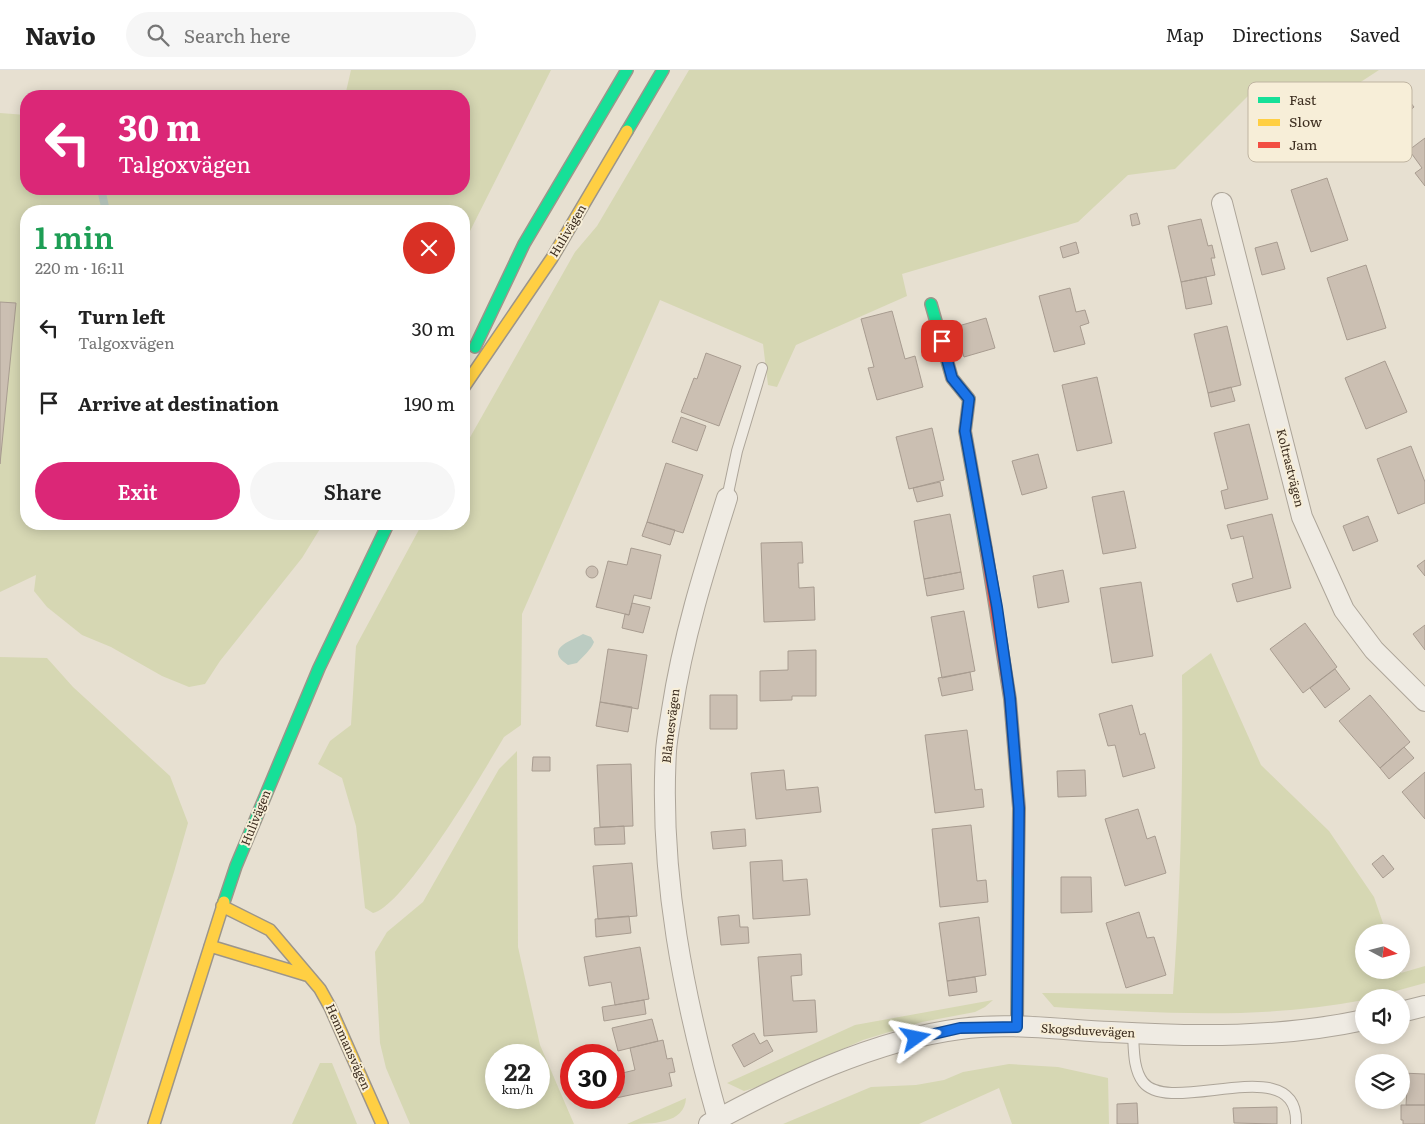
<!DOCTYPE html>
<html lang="en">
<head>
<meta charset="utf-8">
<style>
  body { margin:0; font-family:Literata,serif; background:#f6f6f6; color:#222; height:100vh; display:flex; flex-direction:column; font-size:19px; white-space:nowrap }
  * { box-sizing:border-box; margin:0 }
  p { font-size:16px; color:#767676 }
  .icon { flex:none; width:28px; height:28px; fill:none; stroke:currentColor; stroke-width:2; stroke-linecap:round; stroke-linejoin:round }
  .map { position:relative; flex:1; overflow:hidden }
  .drawer { position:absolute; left:20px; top:135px; width:450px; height:325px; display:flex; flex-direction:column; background:#fff; border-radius:20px; box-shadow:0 2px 12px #0003 }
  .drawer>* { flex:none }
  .top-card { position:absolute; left:20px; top:20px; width:450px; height:105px; border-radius:20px; box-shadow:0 2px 12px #0003; background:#db2777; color:#fff; overflow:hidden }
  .needle { width:32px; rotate:97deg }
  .tools { position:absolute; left:1355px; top:854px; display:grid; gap:10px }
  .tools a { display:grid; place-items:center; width:55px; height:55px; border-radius:50%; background:#fff; box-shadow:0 2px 12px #0003; font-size:25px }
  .speed { position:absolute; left:485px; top:974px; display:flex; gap:10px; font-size:25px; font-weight:700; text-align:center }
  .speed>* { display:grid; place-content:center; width:65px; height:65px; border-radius:50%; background:#fff; box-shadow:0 2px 12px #0003; line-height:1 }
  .speed small { font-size:12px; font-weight:400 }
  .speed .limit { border:8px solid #d22; background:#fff; color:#111 }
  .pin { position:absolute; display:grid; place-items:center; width:42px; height:42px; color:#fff; margin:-21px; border-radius:10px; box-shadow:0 2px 8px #0006 }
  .me { position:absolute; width:55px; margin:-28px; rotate:78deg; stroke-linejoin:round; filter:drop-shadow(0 0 4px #0008) }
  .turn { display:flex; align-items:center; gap:18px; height:105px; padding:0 15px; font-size:22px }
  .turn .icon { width:65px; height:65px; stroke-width:2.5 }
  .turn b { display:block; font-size:35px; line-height:42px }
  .round { display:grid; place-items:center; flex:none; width:52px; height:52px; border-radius:26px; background:#f6f6f6 }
  .summary { display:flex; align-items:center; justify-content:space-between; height:85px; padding:0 15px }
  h1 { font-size:30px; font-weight:600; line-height:38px; color:#1e9e55 }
  .cta { display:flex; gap:10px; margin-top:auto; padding:10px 15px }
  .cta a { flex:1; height:58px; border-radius:30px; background:#db2777; color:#fff; font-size:20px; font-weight:600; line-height:58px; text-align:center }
  .cta a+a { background:#f6f6f6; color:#222 }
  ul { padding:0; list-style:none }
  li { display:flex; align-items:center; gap:15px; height:75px; padding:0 15px }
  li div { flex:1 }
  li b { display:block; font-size:19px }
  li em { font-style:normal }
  header { display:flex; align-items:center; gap:30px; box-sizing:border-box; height:70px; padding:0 25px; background:#fff; border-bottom:1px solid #e0e0e0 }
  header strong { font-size:24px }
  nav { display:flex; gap:28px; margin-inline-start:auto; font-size:18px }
  .search { width:350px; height:45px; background:#f6f6f6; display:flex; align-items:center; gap:12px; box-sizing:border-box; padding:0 18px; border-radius:28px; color:#767676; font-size:19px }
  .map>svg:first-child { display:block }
  .green { fill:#d6d7b3; fill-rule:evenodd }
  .water { fill:#bcccc2 }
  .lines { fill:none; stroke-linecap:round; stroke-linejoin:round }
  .stream { stroke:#bcccc2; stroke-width:8 }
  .building { fill:#cbbfb2; stroke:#a89c90 }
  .lane-casing { stroke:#ada599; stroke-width:12 }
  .street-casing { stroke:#ada599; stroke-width:22 }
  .fast-casing { stroke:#9c958a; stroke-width:14 }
  .slow-casing { stroke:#9c958a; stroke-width:14 }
  .jam-casing { stroke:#9c958a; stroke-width:14 }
  .lane { stroke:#efebe3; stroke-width:10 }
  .street { stroke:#efebe3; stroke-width:20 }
  .fast { stroke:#16e098; stroke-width:11 }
  .slow { stroke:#ffcf43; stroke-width:11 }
  .jam { stroke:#f24e42; stroke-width:11 }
  .route-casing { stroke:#114b97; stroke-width:12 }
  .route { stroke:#1a73e8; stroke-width:9 }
  .labels { text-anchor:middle; stroke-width:4; stroke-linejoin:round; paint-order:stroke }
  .street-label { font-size:12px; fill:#3d2e20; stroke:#f7eed8 }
  .key { fill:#f7eed8; stroke:#bfb4a1; stroke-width:1 }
  .key-label { font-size:14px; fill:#3d2e20 }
</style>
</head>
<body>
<header>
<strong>Navio</strong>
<div class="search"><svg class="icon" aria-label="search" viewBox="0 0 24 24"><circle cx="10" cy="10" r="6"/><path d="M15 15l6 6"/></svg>Search here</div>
<nav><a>Map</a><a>Directions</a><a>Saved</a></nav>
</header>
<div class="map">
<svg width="1425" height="1054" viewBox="0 0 1425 1054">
  <rect width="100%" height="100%" fill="#e7e0d1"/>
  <path class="green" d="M351,0H551L464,173V141H26V454H323L302,488L220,591L205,614L189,617L162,606L111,577L82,565L47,537L34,521L36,505L0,522V43L26,45V119H278L322,124L324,119H464V26H345Z
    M689,0H1379L1353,17L1262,12L1175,99L1128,105L1078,152L902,204L907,226L796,275L777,317L768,315L763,274L660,230L522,544L521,655L504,667C484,701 405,836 373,843L365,838L356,756L342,708L318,694L330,671L351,655L356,576L422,454H464V378L575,182L597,156Z
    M1211,583L1261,695L1329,761L1374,827L1386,862H1364V900H1400L1401,903L1425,896V913L1374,927L1364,928V930C1261,950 1157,943 1054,937L1042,923L1173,924C1181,818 1183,712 1182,605Z
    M0,587L47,588L73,617L170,706L188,753L174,802L95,1054H0Z
    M517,681L518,877L540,975L574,1054H410L386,998L380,973L375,882L387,862L423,832L499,699ZM496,985H539V1028H496Z
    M993,930L985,937L975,942L922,952L863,970L757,1017L744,1021L727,1013L855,955Z
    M320,993H332L357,1054H292Z
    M1009,994L1058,997L1108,1008L1109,1054H1012L999,1018L919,1054H783L871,1017L916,1015L944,1010L963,1002Z
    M686,1028C685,1054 652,1054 627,1054Z"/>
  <path class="water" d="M583,564L591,567L594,572C591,580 583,586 577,593L568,595C544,579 569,572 583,564Z"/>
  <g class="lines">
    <path class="stream" d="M101,119L106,141"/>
  </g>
  <path class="building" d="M1402,22L1414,37L1402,47L1390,32Z
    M1425,68V116L1415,103L1422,98L1409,80Z
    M1327,108L1348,170L1311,182L1291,120Z
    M1137,143L1140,154L1132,156L1130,145Z
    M1201,149L1208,176L1212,175L1215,188H1211L1215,205L1181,212L1168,156Z
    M1076,172L1079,183L1063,188L1060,177Z
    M1277,172L1285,199L1262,205L1255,178Z
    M1366,195L1386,258L1347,270L1327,208Z
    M1206,207L1212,234L1186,239L1181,212Z
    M1070,218L1076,242L1085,240L1089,253L1080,256L1085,274L1054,282L1039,226Z
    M0,232L16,233L0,394Z
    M892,241L905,289L915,286L923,317L877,330L868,298L874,297L861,249Z
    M986,248L995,278L964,287L955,257Z
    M1227,256L1241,315L1208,323L1194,264Z
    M706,283L741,296L719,356L681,342L694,308L697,309Z
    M1385,291L1407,342L1366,359L1345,308Z
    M1097,307L1112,373L1077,381L1062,315Z
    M1231,317L1235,331L1211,337L1208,323Z
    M681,347L706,356L697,381L672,372Z
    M1249,354L1268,429L1225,439L1221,421L1228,419L1214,363Z
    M932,358L944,410L909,419L896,367Z
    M1411,376L1425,412V433L1398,444L1377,389Z
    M1038,384L1047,418L1022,425L1012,391Z
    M666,393L703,405L683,463L647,452Z
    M940,412L943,426L917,432L913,418Z
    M1124,421L1136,478L1103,484L1092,427Z
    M950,444L961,502L924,509L914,451Z
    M1272,444L1291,518L1237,532L1232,514L1253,508L1243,466L1231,469L1227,455Z
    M1368,446L1378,471L1353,481L1343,456Z
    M647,452L675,460L670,475L642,466Z
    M802,472L803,493H798L799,518L814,517L815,550L764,552L761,473Z
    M631,478L661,485L651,529L634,525L629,545L596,537L608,491L627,495Z
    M1425,490V506L1417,496Z
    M586 502a6 6 0 1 1 12 0a6 6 0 1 1-12 0Z
    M1063,500L1069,532L1038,538L1033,506Z
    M961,502L964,519L927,526L924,509Z
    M1141,512L1153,586L1112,593L1100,518Z
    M632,533L650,537L643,563L622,558L625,544L629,545Z
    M964,541L975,601L942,608L931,547Z
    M1305,553L1337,597L1303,623L1270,579Z
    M1425,555V580L1413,564Z
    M608,579L647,585L638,639L600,632Z
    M816,580V626H792V630L760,631V601L788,600V581Z
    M1335,599L1350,619L1325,638L1310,618Z
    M970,602L973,620L942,626L938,608Z
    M710,625H737V659H710Z
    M1370,625L1410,672L1380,698L1339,651Z
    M600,632L632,637L628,662L596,656Z
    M1132,635L1140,665L1145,663L1155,698L1123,707L1115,675L1108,676L1099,644Z
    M967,660L975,720L982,719L984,737L935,743L925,665Z
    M1404,677L1414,688L1389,709L1380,698Z
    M533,687H550V701H532Z
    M631,694L633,756L600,757L597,695Z
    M784,700L786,720L818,717L821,742L756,749L751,703Z
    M1085,700L1086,726L1058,727L1057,701Z
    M1425,702V749L1402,722Z
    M1138,739L1147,769L1155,766L1166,803L1125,816L1105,749Z
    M971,755L977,811L986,810L988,832L940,837L932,759Z
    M624,756L625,774L595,775L594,758Z
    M745,759L746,776L713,779L711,762Z
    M1383,785L1394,799L1383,808L1372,794Z
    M782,790L783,811L807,809L810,845L753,849L750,792Z
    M632,793L637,846L598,849L593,796Z
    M1061,807H1091L1092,842L1061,843Z
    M1139,842L1147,868L1154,867L1166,905L1126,918L1106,853Z
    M739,845L740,857H748L749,873L721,875L718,847Z
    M629,846L631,863L596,867L595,849Z
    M979,847L986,905L947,911L939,853Z
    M640,877L649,929L615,935L611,912L589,916L584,887Z
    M801,884L802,905L791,906L793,931L815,930L817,962L764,966L758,887Z
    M975,907L977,922L949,926L947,911Z
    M644,930L646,944L604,951L602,937Z
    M652,949L658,971L618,981L612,958Z
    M754,963L760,974L767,970L773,981L744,997L732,975Z
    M663,970L667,989L672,988L675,1002L669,1003L672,1016L616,1028L614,1005L635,1000L630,978Z
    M1402,1003L1425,1004V1035H1406L1407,1020L1401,1019Z
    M1137,1033L1138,1054H1117V1034Z
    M1401,1035H1425V1054H1403V1050H1401Z
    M1277,1037V1054L1234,1053L1233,1038Z"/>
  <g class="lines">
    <g class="lane-casing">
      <path id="lane" d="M727,428L737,381L762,298
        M1133,964C1134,979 1133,999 1143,1012C1171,1048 1299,978 1296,1054"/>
    </g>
    <g class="street-casing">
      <path id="street" d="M1222,133L1302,447L1344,540L1374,580L1425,631
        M1401,942L1425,936
        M718,1049C684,929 659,806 666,681C667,667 670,653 672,640C683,567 705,498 727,428
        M709,1054C784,1013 875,970 960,959C1007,952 1063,960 1111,962C1195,967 1281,968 1364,950"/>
    </g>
    <g class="fast-casing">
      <path id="fast" d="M627,61L663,0
        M931,234L952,308L969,329L965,361L986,479
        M475,277L524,174L627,0
        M224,832L236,796L319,598L388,454
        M1017,957L1018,805"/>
    </g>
    <g class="slow-casing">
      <path id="slow" d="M464,317L552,188L627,61
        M222,836L270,860L320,919L330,937L382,1054
        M210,876L306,905
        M154,1054L224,832"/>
    </g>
    <g class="jam-casing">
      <path id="jam" d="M986,479L1010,629L1019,738L1018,805"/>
    </g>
    <use href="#lane" class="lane"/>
    <use href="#street" class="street"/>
    <use href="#fast" class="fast"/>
    <use href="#slow" class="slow"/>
    <use href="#jam" class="jam"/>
  </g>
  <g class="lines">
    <g class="route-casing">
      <path id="route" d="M916,968L960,958L1017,957L1019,738L1010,628L997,537L965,361L969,329L952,308L942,271"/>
    </g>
    <use href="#route" class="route"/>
  </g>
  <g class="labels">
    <g class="street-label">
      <text transform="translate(568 161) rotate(-59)" y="4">Hulivägen</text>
      <text transform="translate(1290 398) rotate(76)" y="4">Koltrastvägen</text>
      <text transform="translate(671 656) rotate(-83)" y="4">Blåmesvägen</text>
      <text transform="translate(256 748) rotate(-68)" y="4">Hulivägen</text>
      <text transform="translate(1088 961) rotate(3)" y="4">Skogsduvevägen</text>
      <text transform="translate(348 977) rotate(66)" y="4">Hemmansvägen</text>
    </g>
  </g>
  <rect x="1248" y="12" width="164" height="80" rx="8" class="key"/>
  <rect x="1258" y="27" width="22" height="6" fill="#16e098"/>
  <rect x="1258" y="49" width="22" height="7" fill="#ffcf43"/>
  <rect x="1258" y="72" width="22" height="6" fill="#f24e42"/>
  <g class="key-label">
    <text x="1289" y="35">Fast</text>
    <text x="1289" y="57">Slow</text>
    <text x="1289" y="80">Jam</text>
  </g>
</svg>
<div class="tools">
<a><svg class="needle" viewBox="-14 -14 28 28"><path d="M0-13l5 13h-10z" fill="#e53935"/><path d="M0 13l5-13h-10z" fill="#767676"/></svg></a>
<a><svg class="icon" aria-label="sound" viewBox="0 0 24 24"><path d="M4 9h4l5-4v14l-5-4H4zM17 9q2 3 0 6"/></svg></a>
<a><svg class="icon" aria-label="layers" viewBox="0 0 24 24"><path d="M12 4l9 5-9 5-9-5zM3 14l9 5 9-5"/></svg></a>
</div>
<div class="speed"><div>22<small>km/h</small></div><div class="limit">30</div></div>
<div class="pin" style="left:942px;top:271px;background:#d93025"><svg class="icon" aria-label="arrive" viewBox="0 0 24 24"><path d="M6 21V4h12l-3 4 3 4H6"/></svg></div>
<svg class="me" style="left:916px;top:968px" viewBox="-20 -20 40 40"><path d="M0-17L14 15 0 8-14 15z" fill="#1a73e8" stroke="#fff" stroke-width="4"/></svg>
<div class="top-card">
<div class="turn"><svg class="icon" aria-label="left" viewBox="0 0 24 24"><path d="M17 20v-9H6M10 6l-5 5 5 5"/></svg><div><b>30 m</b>Talgoxvägen</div></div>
</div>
<section class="drawer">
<div class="summary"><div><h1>1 min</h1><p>220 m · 16:11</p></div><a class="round" style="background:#d93025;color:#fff"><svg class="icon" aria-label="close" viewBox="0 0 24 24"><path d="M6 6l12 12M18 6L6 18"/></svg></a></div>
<ul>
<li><svg class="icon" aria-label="left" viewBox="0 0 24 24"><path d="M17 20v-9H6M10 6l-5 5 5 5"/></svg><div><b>Turn left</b><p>Talgoxvägen</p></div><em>30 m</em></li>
<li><svg class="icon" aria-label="arrive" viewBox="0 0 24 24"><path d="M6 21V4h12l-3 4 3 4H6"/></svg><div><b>Arrive at destination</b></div><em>190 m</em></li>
</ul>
<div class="cta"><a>Exit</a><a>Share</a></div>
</section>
</div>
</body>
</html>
